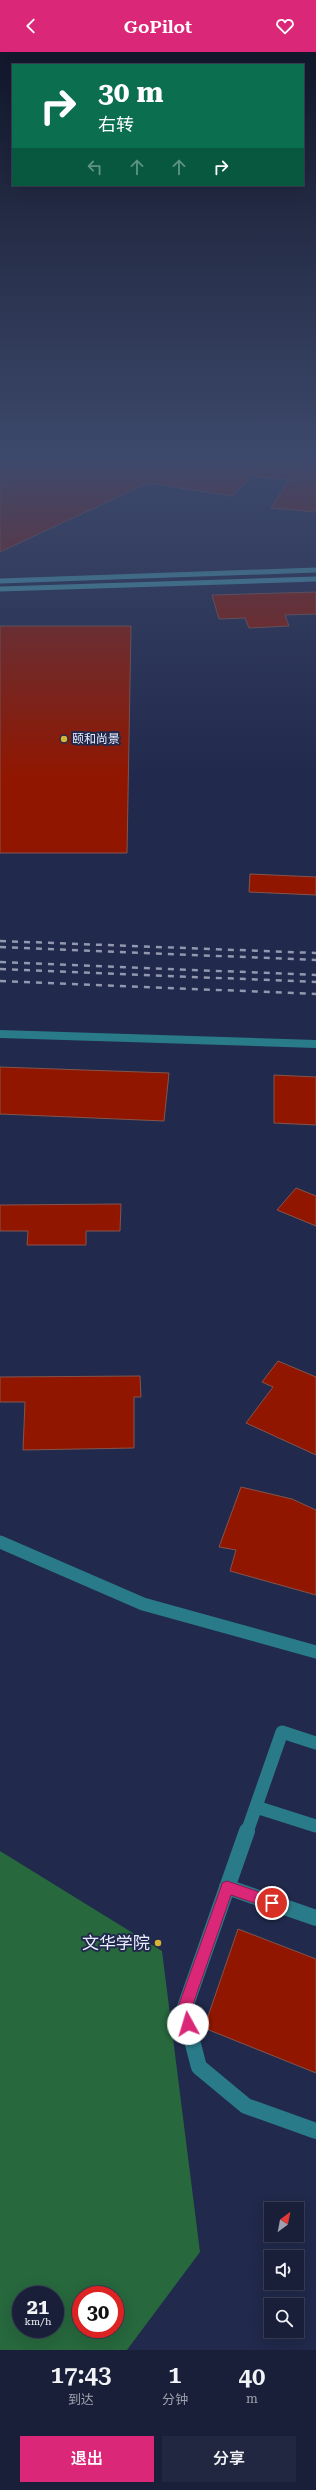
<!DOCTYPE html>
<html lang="zh">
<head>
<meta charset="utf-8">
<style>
  body { margin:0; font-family:"Roboto Serif","Noto Sans SC",serif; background:#222741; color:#f1f3f6; height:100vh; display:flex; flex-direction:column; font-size:15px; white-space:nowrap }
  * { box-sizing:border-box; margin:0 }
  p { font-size:13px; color:#9fa2ae }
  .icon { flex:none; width:22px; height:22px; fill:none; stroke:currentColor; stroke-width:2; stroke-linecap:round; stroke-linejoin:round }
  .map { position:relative; height:2298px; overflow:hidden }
  .drawer { display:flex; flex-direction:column; background:#191f39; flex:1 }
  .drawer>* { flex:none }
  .hud { position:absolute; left:12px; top:12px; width:292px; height:122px; border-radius:0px; box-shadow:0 4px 16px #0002,0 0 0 1px #373d53; background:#0b6e4f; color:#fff; overflow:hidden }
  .needle { width:26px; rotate:32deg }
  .fabs { position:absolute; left:264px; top:2150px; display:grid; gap:8px }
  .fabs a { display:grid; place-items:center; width:40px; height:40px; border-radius:0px; background:#191f39; box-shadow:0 4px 16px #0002,0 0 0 1px #373d53; font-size:20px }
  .speed { position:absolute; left:12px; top:2234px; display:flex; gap:8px; font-size:20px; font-weight:700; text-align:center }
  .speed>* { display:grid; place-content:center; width:52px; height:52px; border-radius:50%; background:#191f39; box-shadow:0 4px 16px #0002,0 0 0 1px #373d53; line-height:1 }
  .speed small { font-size:10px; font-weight:400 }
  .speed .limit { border:6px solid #d22; background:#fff; color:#111 }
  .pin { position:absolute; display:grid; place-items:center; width:34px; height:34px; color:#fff; margin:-17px; border:2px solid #fff; border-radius:50%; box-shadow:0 1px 4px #0007 }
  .me { position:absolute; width:44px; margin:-22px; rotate:354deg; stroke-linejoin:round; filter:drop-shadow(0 0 3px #0008) }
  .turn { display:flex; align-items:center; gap:14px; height:84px; padding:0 20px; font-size:18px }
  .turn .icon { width:52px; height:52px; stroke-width:2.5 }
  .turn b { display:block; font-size:28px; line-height:34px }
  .lanes { display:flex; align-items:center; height:38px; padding:0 20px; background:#0003; justify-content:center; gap:20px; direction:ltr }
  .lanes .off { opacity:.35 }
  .eta { display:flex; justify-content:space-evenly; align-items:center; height:68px; text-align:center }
  .eta b { font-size:24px; font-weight:600; line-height:28px }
  .button { display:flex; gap:8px; margin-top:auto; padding:8px 20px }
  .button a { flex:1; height:46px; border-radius:0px; background:#db2777; color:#fff; font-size:16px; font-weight:600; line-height:46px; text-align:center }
  .button a+a { background:#222741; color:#f1f3f6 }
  header { display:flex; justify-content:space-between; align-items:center; height:52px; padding:0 20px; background:#db2777; color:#fff; font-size:18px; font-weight:600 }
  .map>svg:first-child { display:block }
  .forest { fill:#27683d; fill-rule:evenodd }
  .building { fill:#911600; stroke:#83554c }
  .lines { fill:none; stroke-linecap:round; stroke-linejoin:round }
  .street-far2 { stroke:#2a7b89; stroke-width:8 }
  .street-far1 { stroke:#2a7b89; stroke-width:13 }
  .street { stroke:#2a7b89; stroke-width:16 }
  .secondary { stroke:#47a2b4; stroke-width:5 }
  .rail { stroke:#9298af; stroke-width:2.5; stroke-dasharray:6 6; stroke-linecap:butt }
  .route { fill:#db2777; stroke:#8e194d }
  .poi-dot { fill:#d8b434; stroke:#21294c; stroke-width:1.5 }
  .labels { text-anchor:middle; stroke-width:4; stroke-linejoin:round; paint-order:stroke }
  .far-poi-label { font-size:12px; fill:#e9edfb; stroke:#21294c; text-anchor:start }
  .near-poi-label { font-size:17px; fill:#e9edfb; stroke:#21294c; text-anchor:end }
</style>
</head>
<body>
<header><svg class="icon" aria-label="back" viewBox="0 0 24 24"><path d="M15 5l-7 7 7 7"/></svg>GoPilot<svg class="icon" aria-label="heart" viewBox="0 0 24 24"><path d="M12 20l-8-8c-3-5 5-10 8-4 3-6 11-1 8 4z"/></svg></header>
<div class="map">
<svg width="316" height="2298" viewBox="0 0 316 2298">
  <rect width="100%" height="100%" fill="#21294c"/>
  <path class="forest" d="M0,1799L162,1899L200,2200L127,2298H0ZM21,2243H55V2277H21ZM81,2243H115V2277H81Z"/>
  <path class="building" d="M0,404H180L208,410L209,404H316V460L271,456L289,428L252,424L232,444L148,431L0,500Z
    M316,540V562L285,563L289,574L249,576L245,566L219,567L212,543Z
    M0,574H131L127,801H0Z
    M250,822L316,825V843L249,840Z
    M0,1015L169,1021L164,1069L0,1062Z
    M274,1023L316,1025V1073L274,1071Z
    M296,1136L316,1144V1174L277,1158Z
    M121,1152L120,1179H86V1193H27L28,1179H0V1153Z
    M278,1309L316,1325V1403L246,1371L273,1335L262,1330Z
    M140,1324L141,1345H134V1396L23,1398L25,1350H0V1325Z
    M241,1435L292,1447L316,1458V1543L230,1519L236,1498L219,1495Z
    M238,1877L316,1907V2021L204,1976Z"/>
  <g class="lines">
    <path class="street-far2" d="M0,982L316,992"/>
    <path class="street-far1" d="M0,1490L143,1552L316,1600
      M256,1755L316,1774
      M247,1780L282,1680L316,1691"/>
    <path class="street" d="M247,1779L184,1958L199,2015L246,2054L316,2079
      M227,1835L316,1866"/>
    <path class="secondary" d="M0,529L316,518
      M0,537L316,527"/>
    <path class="rail" d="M0,889L316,901
      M0,895L316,908
      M0,910L316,923
      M0,917L316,930
      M0,929L316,942"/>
  </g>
  <linearGradient id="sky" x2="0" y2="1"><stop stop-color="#12172a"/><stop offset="0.56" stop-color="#3d496c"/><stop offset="1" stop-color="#3d496c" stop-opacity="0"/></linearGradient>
  <rect width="316" height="726" fill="url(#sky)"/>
  <path class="route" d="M227,1829L277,1846L279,1851L277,1855L272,1857L231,1843L191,1958L195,1972L193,1977L188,1979L183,1977L177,1958L221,1835L222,1831Z"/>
  <g class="poi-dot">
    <circle cx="64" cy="687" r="4"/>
    <circle cx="158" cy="1891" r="4"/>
  </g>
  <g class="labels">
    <g class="far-poi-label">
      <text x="72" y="691">颐和尚景</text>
    </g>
    <g class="near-poi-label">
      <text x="150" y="1897">文华学院</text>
    </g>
  </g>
</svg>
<div class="fabs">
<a><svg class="needle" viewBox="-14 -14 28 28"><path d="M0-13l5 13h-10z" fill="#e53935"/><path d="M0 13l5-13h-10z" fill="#9fa2ae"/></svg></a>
<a><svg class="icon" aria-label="sound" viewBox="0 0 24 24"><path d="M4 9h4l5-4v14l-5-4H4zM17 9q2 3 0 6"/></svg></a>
<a><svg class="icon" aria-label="search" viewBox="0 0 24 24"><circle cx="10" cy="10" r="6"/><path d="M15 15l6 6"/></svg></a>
</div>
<div class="speed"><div>21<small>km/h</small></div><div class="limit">30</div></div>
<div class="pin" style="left:272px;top:1851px;background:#d93025"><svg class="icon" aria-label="arrive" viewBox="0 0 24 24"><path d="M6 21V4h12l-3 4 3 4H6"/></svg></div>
<svg class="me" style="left:188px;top:1972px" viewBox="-20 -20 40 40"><circle r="19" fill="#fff"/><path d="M0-13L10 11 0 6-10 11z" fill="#db2777"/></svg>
<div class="hud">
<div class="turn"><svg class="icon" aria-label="right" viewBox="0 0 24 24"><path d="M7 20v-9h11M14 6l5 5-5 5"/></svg><div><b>30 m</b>右转</div></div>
<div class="lanes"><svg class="icon off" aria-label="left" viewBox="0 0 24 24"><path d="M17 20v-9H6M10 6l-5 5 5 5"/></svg><svg class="icon off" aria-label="ahead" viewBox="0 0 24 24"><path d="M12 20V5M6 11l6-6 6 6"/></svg><svg class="icon off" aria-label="ahead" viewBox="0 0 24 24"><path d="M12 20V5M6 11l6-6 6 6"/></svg><svg class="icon" aria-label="right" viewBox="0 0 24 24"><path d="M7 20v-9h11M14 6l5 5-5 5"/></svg></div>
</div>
</div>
<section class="drawer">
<div class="eta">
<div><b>17:43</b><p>到达</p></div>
<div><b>1</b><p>分钟</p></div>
<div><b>40</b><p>m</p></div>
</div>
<div class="button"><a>退出</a><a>分享</a></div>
</section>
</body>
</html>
